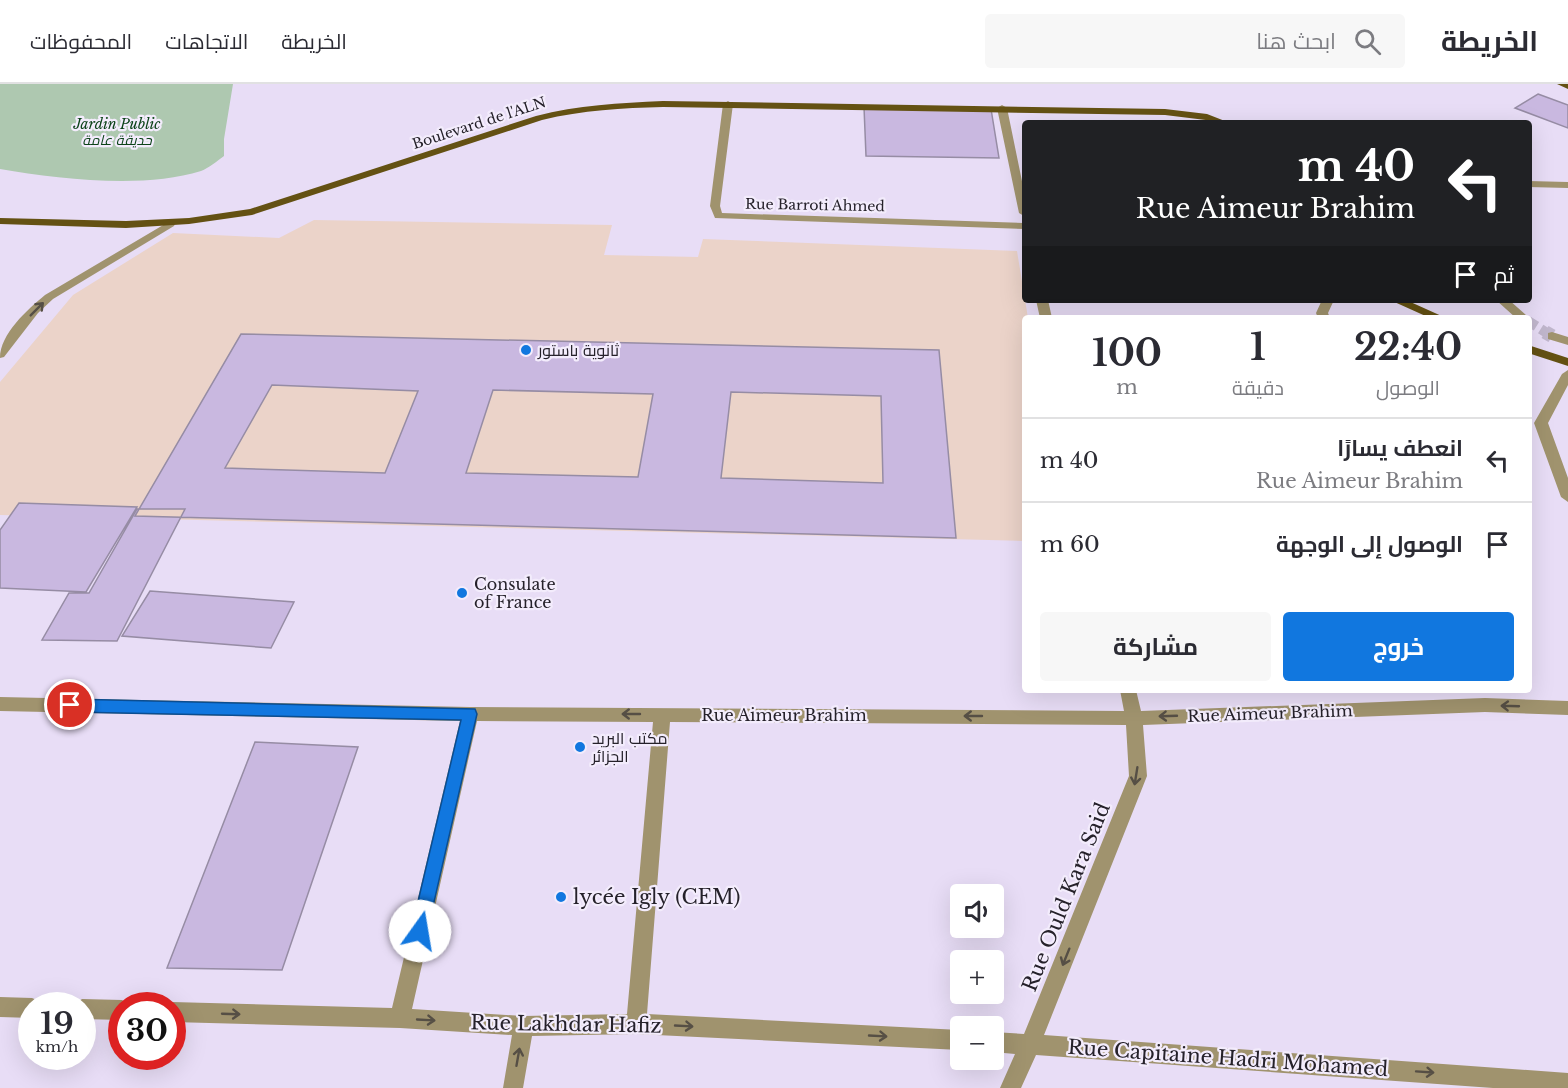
<!DOCTYPE html>
<html lang="ar">
<head>
<meta charset="utf-8">
<style>
  body { margin:0; font-family:"Libre Baskerville",Cairo,serif; background:#f7f7f7; color:#2b2b33; direction:rtl; height:100vh; display:flex; flex-direction:column; font-size:22px; white-space:nowrap }
  * { box-sizing:border-box; margin:0 }
  p { font-size:20px; color:#7c7c81 }
  .icon { flex:none; width:33px; height:33px; fill:none; stroke:currentColor; stroke-width:2; stroke-linecap:round; stroke-linejoin:round }
  .map { position:relative; flex:1; overflow:hidden; direction:ltr }
  .panel { position:absolute; left:1022px; top:231px; width:510px; height:378px; display:flex; flex-direction:column; background:#fff; border-radius:6px; box-shadow:0 6px 24px #0002; direction:rtl }
  .panel>* { flex:none }
  .hud { position:absolute; left:1022px; top:36px; width:510px; height:183px; border-radius:6px; box-shadow:0 6px 24px #0002; direction:rtl; background:#202124; color:#fff; overflow:hidden }
  .buttons { position:absolute; left:950px; top:800px; display:grid; gap:12px }
  .buttons a { display:grid; place-items:center; width:54px; height:54px; border-radius:6px; background:#fff; box-shadow:0 6px 24px #0002; font-size:30px }
  .speed { position:absolute; left:18px; top:908px; display:flex; gap:12px; font-size:30px; font-weight:700; text-align:center }
  .speed>* { display:grid; place-content:center; width:78px; height:78px; border-radius:50%; background:#fff; box-shadow:0 6px 24px #0002; line-height:1 }
  .speed small { font-size:15px; font-weight:400 }
  .speed .limit { border:9px solid #d22; background:#fff; color:#111 }
  .pin { position:absolute; display:grid; place-items:center; width:51px; height:51px; color:#fff; margin:-26px; border:3px solid #fff; border-radius:50%; box-shadow:0 2px 6px #0007 }
  .me { position:absolute; width:66px; margin:-33px; rotate:13deg; stroke-linejoin:round; filter:drop-shadow(0 0 4px #0008) }
  .turn { display:flex; align-items:center; gap:21px; height:126px; padding:0 18px; font-size:27px }
  .turn .icon { width:78px; height:78px; stroke-width:2.5 }
  .turn b { display:block; font-size:42px; line-height:51px }
  .then { display:flex; align-items:center; height:57px; padding:0 18px; background:#0003; gap:12px; font-size:22px }
  .eta { display:flex; justify-content:space-evenly; align-items:center; height:102px; text-align:center }
  .eta b { font-size:36px; font-weight:700; line-height:42px }
  .cta { display:flex; gap:12px; margin-top:auto; padding:12px 18px }
  .cta a { flex:1; height:69px; border-radius:6px; background:#1177df; color:#fff; font-size:24px; font-weight:700; line-height:69px; text-align:center }
  .cta a+a { background:#f7f7f7; color:#2b2b33 }
  ul { padding:0; list-style:none }
  li { display:flex; align-items:center; gap:18px; height:84px; padding:0 18px; border-top:2px solid #e1e1e2 }
  li div { flex:1 }
  li b { display:block; font-size:22px }
  li em { font-style:normal }
  header { display:flex; align-items:center; gap:36px; box-sizing:border-box; height:84px; padding:0 30px; background:#fff; border-bottom:2px solid #e1e1e2 }
  header strong { font-size:28px }
  nav { display:flex; gap:33px; margin-inline-start:auto; font-size:21px }
  .search { width:420px; height:54px; background:#f7f7f7; display:flex; align-items:center; gap:15px; box-sizing:border-box; padding:0 21px; border-radius:6px; color:#7c7c81; font-size:22px }
  .map>svg:first-child { display:block }
  .education { fill:#ebd3c9 }
  .green { fill:#aec8b0 }
  .building { fill:#c9b8e0; stroke:#968ca4; stroke-width:1.5; fill-rule:evenodd }
  .lines { fill:none; stroke-linecap:round; stroke-linejoin:round }
  .minor-tunnel-far1 { stroke:#c1b7cd; stroke-width:10; stroke-dasharray:10 5; stroke-linecap:butt }
  .minor-tunnel { stroke:#c1b7cd; stroke-width:14; stroke-dasharray:14 7; stroke-linecap:butt }
  .minor { fill:#a0936e; fill-rule:evenodd }
  .major { fill:#645113; fill-rule:evenodd }
  .oneway { stroke:#564f45 }
  .route { fill:#1177df; stroke:#0b4d91; stroke-width:1.5 }
  .poi-dot { fill:#1177df; stroke:#f3ecfc; stroke-width:2 }
  .labels { text-anchor:middle; stroke-width:4.5; stroke-linejoin:round; paint-order:stroke }
  .far-street-label { font-size:14px; fill:#25212a; stroke:#f3ecfc }
  .far-park-label { font-size:14px; font-style:italic; fill:#0c4319; stroke:#f3ecfc }
  .poi-label { font-size:16px; fill:#25212a; stroke:#f3ecfc; text-anchor:start }
  .street-label { font-size:16px; fill:#25212a; stroke:#f3ecfc }
  .near-poi-label { font-size:20px; fill:#25212a; stroke:#f3ecfc; text-anchor:start }
  .near-street-label { font-size:20px; fill:#25212a; stroke:#f3ecfc }
</style>
</head>
<body>
<header>
<strong>الخريطة</strong>
<div class="search"><svg class="icon" aria-label="search" viewBox="0 0 24 24"><circle cx="10" cy="10" r="6"/><path d="M15 15l6 6"/></svg>ابحث هنا</div>
<nav><a>الخريطة</a><a>الاتجاهات</a><a>المحفوظات</a></nav>
</header>
<div class="map">
<svg width="1568" height="1004" viewBox="0 0 1568 1004">
  <rect width="100%" height="100%" fill="#e8ddf6"/>
  <path class="education" d="M314,136L612,141L604,171L698,173L703,155L1017,167L1028,234H1024V457L0,431V298L73,211L173,149L279,154Z"/>
  <path class="green" d="M0,0H233L224,55V72C217,77 209,84 201,87C144,105 59,95 0,85Z"/>
  <path class="building" d="M1538,10L1568,21V44L1515,24Z
    M864,23L991,25L999,74L866,72Z
    M241,250L939,266L956,454L135,432ZM272,301L418,307L385,389L225,384ZM493,306L653,310L638,393L466,389ZM731,308L881,312L883,399L721,394Z
    M19,419L137,423L86,508L0,504V446Z
    M137,425H185L117,557L42,556L69,509H89Z
    M150,507L294,518L271,564L122,552Z
    M255,658L358,663L282,886L167,884Z"/>
  <g class="lines">
    <path class="minor-tunnel-far1" d="M1528,237L1547,249"/>
    <path class="minor-tunnel" d="M1545,248L1552,252"/>
    <path class="minor" d="M728,17L733,20L720,122L722,129L1024,139V145L715,134L710,122L723,20Z
      M1002,21L1007,24L1024,107V132L1019,129L997,24Z
      M1528,97L1568,98V104L1528,103Z
      M170,137L175,140L174,142L53,215L38,229L4,273L0,274C0,250 27,226 45,211Z
      M1036,216H1048L1052,234H1040Z
      M1322,216H1334L1328,229L1330,234H1318L1316,229Z
      M1496,216H1509L1527,232L1516,234Z
      M1552,248L1568,253V261L1548,255V249Z
      M1568,286V301L1548,339L1568,394V418L1561,413L1534,339L1562,290Z
      M1120,606H1136L1141,627L1485,614L1568,617V631L1485,628L1143,641L1147,692L1044,951L1568,989V1004H1493L1036,971L1021,1004H1000L1015,970L993,968V948L1024,950L1129,692L1126,641L670,638L647,930L960,946V966L636,950L532,952L523,1004H503L512,951L400,944L172,938V921H165L172,918L392,924L460,637L0,627V613L470,623L1124,627ZM477,637L653,638L627,930L524,932L412,925Z
      M0,913L32,914L39,917L41,921H32V934L0,933Z
      M82,915L122,916L130,921H122V936L82,935V921H74Z"/>
    <path class="major" d="M1557,0H1568V5Z
      M663,17L1165,25L1207,30L1230,39L1165,31L663,23C622,24 583,26 542,36L252,131L189,140L126,144L0,140V134L126,137L189,134L250,125L536,32C578,21 619,19 663,17Z
      M1390,216H1406L1446,234H1430Z
      M1528,261L1568,274V282L1528,269Z"/>
  </g>
  <defs><path id="oneway-shaft" d="M-6 0H5M1.5-3L5.5 0L1.5 3" fill="none" stroke-width="1.6" stroke-linecap="round" stroke-linejoin="round" transform="scale(1.5)"/></defs>
  <g class="oneway">
    <use href="#oneway-shaft" transform="translate(37 225) rotate(-45)"/>
    <use href="#oneway-shaft" transform="translate(1510 622) rotate(-178)"/>
    <use href="#oneway-shaft" transform="translate(631 630) rotate(-180)"/>
    <use href="#oneway-shaft" transform="translate(973 632) rotate(-180)"/>
    <use href="#oneway-shaft" transform="translate(1168 632) rotate(178)"/>
    <use href="#oneway-shaft" transform="translate(1136 692) rotate(99)"/>
    <use href="#oneway-shaft" transform="translate(1066 873) rotate(112)"/>
    <use href="#oneway-shaft" transform="translate(231 930) rotate(2)"/>
    <use href="#oneway-shaft" transform="translate(426 936) rotate(3)"/>
    <use href="#oneway-shaft" transform="translate(684 942) rotate(3)"/>
    <use href="#oneway-shaft" transform="translate(878 952) rotate(3)"/>
    <use href="#oneway-shaft" transform="translate(518 973) rotate(-80)"/>
    <use href="#oneway-shaft" transform="translate(1425 988) rotate(4)"/>
  </g>
  <path class="route" d="M70,615L475,625L477,630L426,853L420,856L413,853L411,847L461,636L70,628L65,626L63,621L65,617Z"/>
  <g class="poi-dot">
    <circle cx="526" cy="266" r="6"/>
    <circle cx="462" cy="509" r="6"/>
    <circle cx="580" cy="663" r="6"/>
    <circle cx="561" cy="813" r="6"/>
  </g>
  <g class="labels">
    <g class="far-street-label">
      <text transform="translate(479 39) rotate(-18)" y="5">Boulevard de l'ALN</text>
      <text transform="translate(815 121) rotate(1)" y="5">Rue Barroti Ahmed</text>
    </g>
    <g class="far-park-label">
      <text x="117" y="45">Jardin Public<tspan x="117" dy="16">حديقة عامة</tspan></text>
    </g>
    <g class="poi-label">
      <text x="538" y="272">ثانوية باستور</text>
      <text x="474" y="506">Consulate<tspan x="474" dy="18">of France</tspan></text>
      <text x="592" y="660">مكتب البريد<tspan x="592" dy="18">الجزائر</tspan></text>
    </g>
    <g class="street-label">
      <text transform="translate(1270 629) rotate(-2)" y="6">Rue Aimeur Brahim</text>
      <text x="784" y="637">Rue Aimeur Brahim</text>
    </g>
    <g class="near-poi-label">
      <text x="573" y="820">lycée Igly (CEM)</text>
    </g>
    <g class="near-street-label">
      <text transform="translate(1066 813) rotate(-68)" y="7">Rue Ould Kara Said</text>
      <text transform="translate(566 940) rotate(1)" y="7">Rue Lakhdar Hafiz</text>
      <text transform="translate(1228 974) rotate(4)" y="7">Rue Capitaine Hadri Mohamed</text>
    </g>
  </g>
</svg>
<div class="buttons">
<a><svg class="icon" aria-label="sound" viewBox="0 0 24 24"><path d="M4 9h4l5-4v14l-5-4H4zM17 9q2 3 0 6"/></svg></a>
<a>+</a>
<a>−</a>
</div>
<div class="speed"><div>19<small>km/h</small></div><div class="limit">30</div></div>
<div class="pin" style="left:70px;top:621px;background:#d93025"><svg class="icon" aria-label="arrive" viewBox="0 0 24 24"><path d="M6 21V4h12l-3 4 3 4H6"/></svg></div>
<svg class="me" style="left:420px;top:847px" viewBox="-20 -20 40 40"><circle r="19" fill="#fff"/><path d="M0-13L10 11 0 6-10 11z" fill="#1177df"/></svg>
<div class="hud">
<div class="turn"><svg class="icon" aria-label="left" viewBox="0 0 24 24"><path d="M17 20v-9H6M10 6l-5 5 5 5"/></svg><div><b>40 m</b>Rue Aimeur Brahim</div></div>
<div class="then">ثم<svg class="icon" aria-label="arrive" viewBox="0 0 24 24"><path d="M6 21V4h12l-3 4 3 4H6"/></svg></div>
</div>
<section class="panel">
<div class="eta">
<div><b>22:40</b><p>الوصول</p></div>
<div><b>1</b><p>دقيقة</p></div>
<div><b>100</b><p>m</p></div>
</div>
<ul>
<li><svg class="icon" aria-label="left" viewBox="0 0 24 24"><path d="M17 20v-9H6M10 6l-5 5 5 5"/></svg><div><b>انعطف يسارًا</b><p>Rue Aimeur Brahim</p></div><em>40 m</em></li>
<li><svg class="icon" aria-label="arrive" viewBox="0 0 24 24"><path d="M6 21V4h12l-3 4 3 4H6"/></svg><div><b>الوصول إلى الوجهة</b></div><em>60 m</em></li>
</ul>
<div class="cta"><a>خروج</a><a>مشاركة</a></div>
</section>
</div>
</body>
</html>
